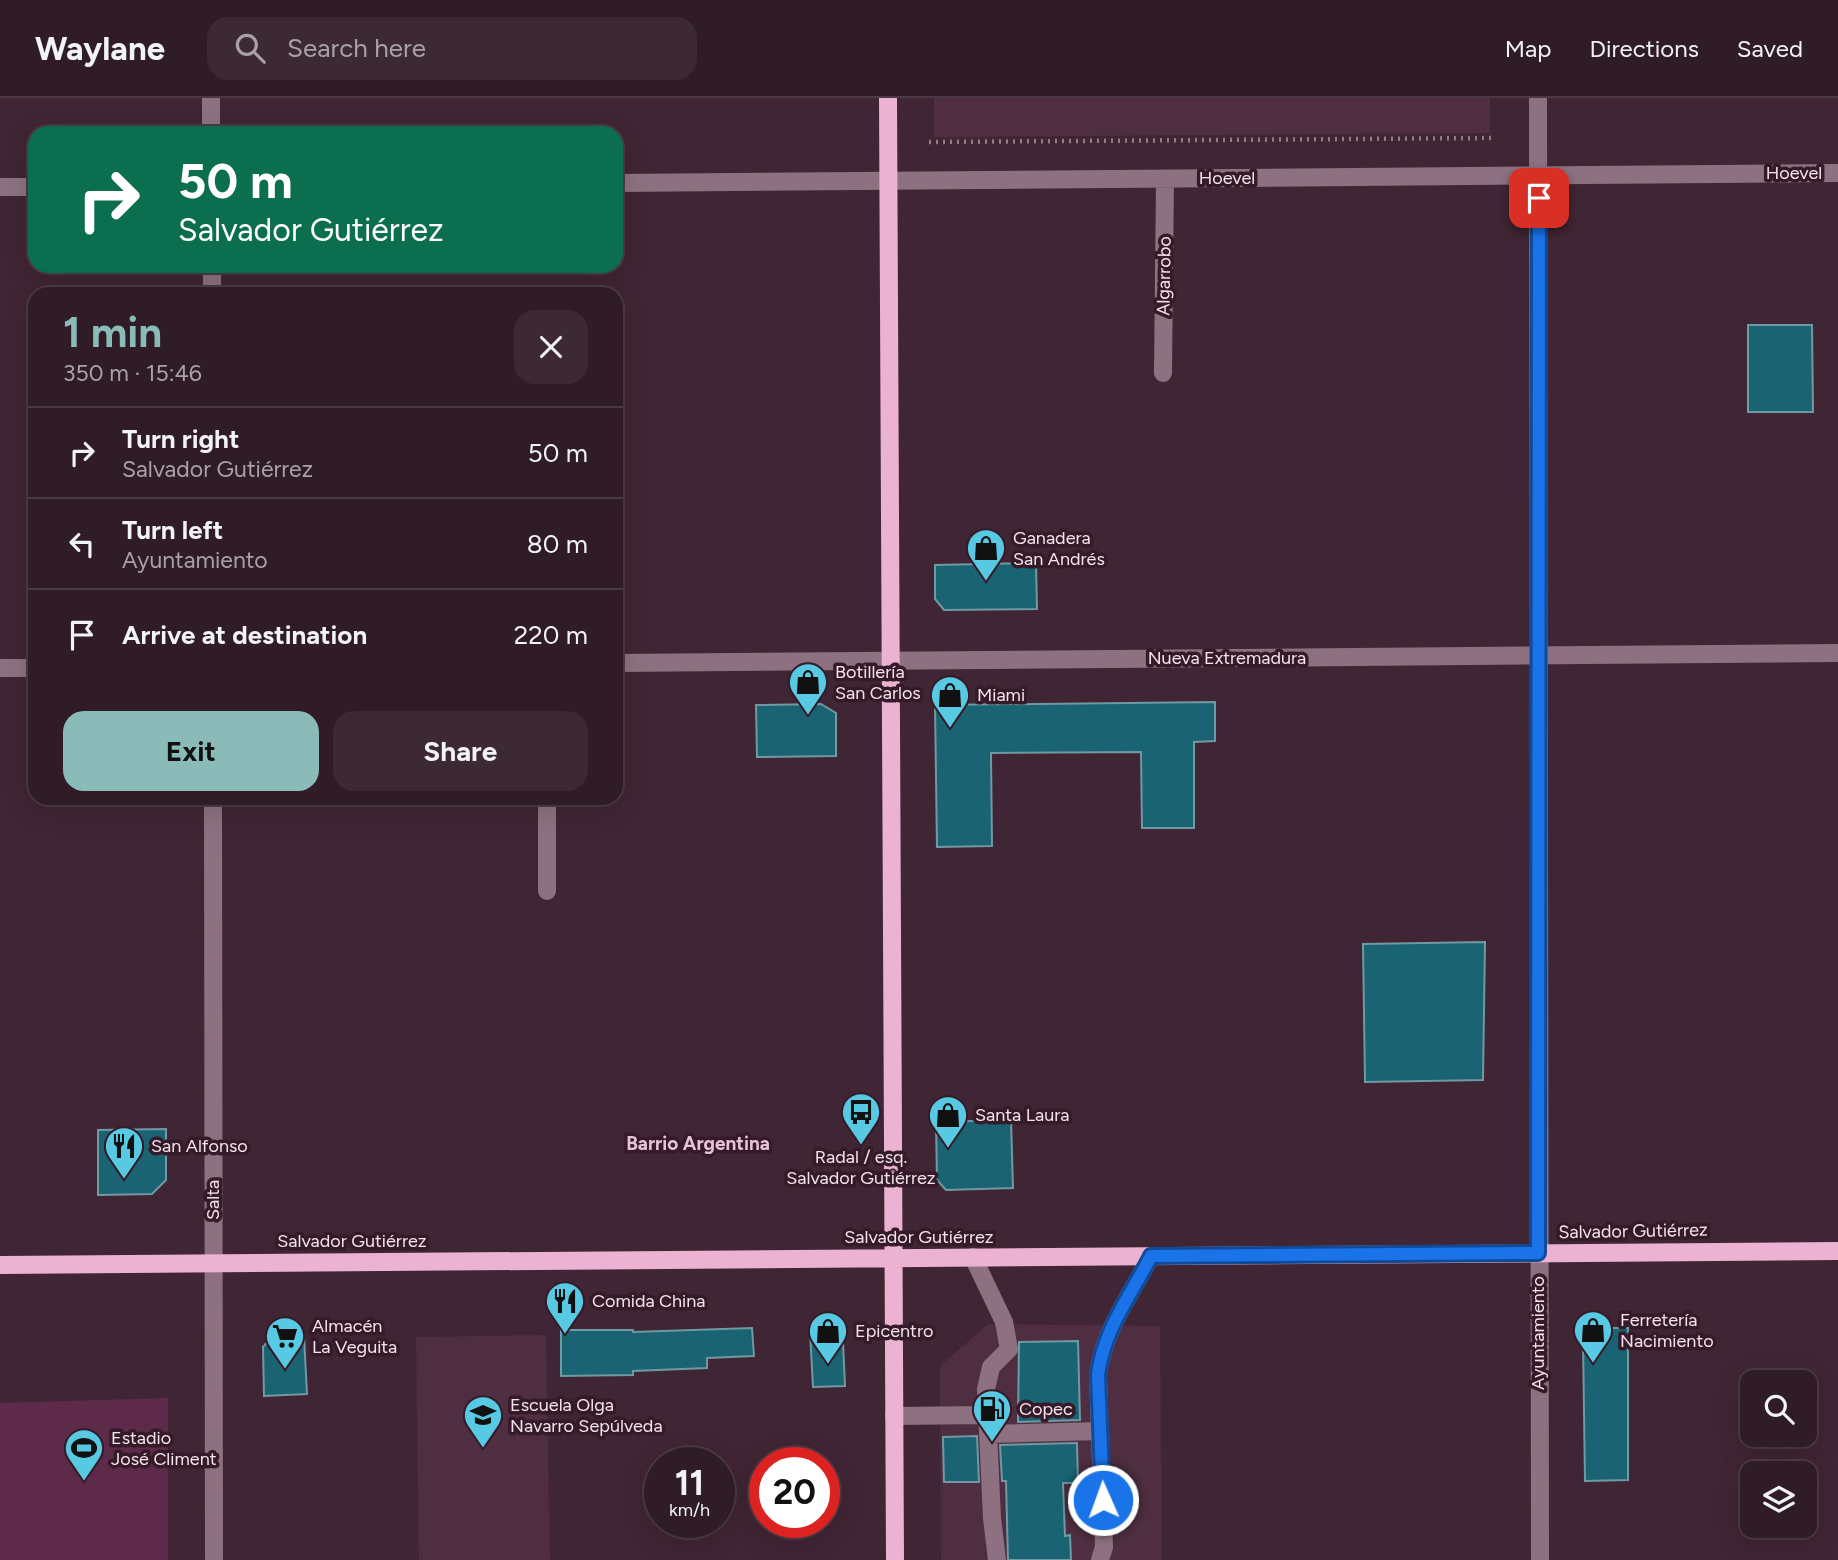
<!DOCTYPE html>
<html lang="en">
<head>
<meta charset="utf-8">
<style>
  body { margin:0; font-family:Figtree,sans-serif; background:#3c2933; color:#f1f3f6; height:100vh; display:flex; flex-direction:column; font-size:26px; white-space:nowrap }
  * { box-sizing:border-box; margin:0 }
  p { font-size:23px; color:#a8a1a7 }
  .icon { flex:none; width:38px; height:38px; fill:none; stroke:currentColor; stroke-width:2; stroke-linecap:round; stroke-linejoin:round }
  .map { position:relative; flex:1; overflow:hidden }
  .side { position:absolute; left:28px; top:189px; width:595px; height:518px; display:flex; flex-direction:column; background:#301c27; border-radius:21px; box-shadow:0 7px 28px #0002,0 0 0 2px #4b3a44 }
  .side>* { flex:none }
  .banner { position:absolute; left:28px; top:28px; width:595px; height:147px; border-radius:21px; box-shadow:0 7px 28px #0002,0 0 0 2px #4b3a44; background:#0b6e4f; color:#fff; overflow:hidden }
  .tools { position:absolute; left:1740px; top:1272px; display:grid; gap:14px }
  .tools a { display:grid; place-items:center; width:77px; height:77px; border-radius:14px; background:#301c27; box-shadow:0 7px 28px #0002,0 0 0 2px #4b3a44; font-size:35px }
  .speed { position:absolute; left:644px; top:1349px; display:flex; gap:14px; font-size:35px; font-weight:700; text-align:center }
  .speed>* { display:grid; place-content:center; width:91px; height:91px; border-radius:50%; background:#301c27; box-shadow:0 7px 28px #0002,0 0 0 2px #4b3a44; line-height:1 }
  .speed small { font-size:18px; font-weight:400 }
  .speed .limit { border:10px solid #d22; background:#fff; color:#111 }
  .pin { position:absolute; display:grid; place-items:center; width:60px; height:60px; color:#fff; margin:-30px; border-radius:14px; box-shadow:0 4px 10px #0006 }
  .me { position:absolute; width:77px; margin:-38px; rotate:358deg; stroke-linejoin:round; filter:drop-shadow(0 0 5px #0008) }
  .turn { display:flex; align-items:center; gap:24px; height:147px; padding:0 35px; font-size:32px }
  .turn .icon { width:91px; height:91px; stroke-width:2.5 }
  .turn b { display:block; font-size:49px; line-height:60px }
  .round { display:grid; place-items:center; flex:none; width:74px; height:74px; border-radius:21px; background:#3c2933 }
  .summary { display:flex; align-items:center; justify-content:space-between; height:119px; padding:0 35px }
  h1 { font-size:42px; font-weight:700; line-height:52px; color:#8bbbb9 }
  .primary-button { display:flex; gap:14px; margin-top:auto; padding:14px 35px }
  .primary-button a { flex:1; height:80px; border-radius:21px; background:#8bbbb9; color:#111; font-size:28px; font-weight:700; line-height:80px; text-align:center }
  .primary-button a+a { background:#3c2933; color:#f1f3f6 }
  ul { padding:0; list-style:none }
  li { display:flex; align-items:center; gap:21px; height:91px; padding:0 35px; border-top:2px solid #4b3a44 }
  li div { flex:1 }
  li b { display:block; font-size:26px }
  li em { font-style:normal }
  header { display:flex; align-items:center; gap:42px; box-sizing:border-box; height:98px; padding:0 35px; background:#301c27; border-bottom:2px solid #4b3a44 }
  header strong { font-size:33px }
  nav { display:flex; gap:38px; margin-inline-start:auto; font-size:24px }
  .search { width:490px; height:63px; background:#3c2933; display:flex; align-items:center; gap:18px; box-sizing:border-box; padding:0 24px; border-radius:21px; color:#a8a1a7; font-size:26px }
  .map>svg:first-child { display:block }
  .built { fill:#4e2e40 }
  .green { fill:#5d2b49 }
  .building { fill:#196372; stroke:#7199a3; stroke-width:2 }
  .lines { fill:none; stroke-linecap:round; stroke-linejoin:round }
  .path { stroke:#937c88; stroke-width:4.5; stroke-dasharray:2 5; stroke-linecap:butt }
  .minor { stroke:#8d7180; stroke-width:18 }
  .major { stroke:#ebb2d1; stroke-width:18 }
  .route-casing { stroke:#114b97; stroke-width:18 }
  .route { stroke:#1a73e8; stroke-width:12 }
  .labels { text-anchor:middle; stroke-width:7; stroke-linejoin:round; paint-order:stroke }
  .street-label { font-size:18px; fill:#f5e3ec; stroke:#351b2a }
  .poi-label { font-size:18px; fill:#f5e3ec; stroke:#351b2a; text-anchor:start }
  .neighbourhood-label { font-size:19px; font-weight:bold; fill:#e5c2d4; stroke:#351b2a }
</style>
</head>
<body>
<header>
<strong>Waylane</strong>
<div class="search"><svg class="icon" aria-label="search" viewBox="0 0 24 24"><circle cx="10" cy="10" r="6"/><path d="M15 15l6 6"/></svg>Search here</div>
<nav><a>Map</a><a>Directions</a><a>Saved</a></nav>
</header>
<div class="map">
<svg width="1838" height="1462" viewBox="0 0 1838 1462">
  <rect width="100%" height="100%" fill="#402534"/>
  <path class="built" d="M934,0H1490V35L934,39Z
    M988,1226L1160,1228L1162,1462H941L940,1268Z
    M546,1237L550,1462H419L416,1239Z"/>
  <path class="green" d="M168,1300V1462H0V1305Z"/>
  <path class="building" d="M1748,227H1812L1813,314H1748Z
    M1036,465L1037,511L944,512L935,501V467Z
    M1215,604V643L1194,644V730H1142L1141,654L991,655L992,748L937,749L935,607Z
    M821,606L836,615V658L757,659L756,607Z
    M1485,844L1483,982L1365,984L1363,846Z
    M1011,1022L1013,1090L946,1092L937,1082L936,1024Z
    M166,1031V1082L152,1096L98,1097V1032Z
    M752,1230L754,1258L707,1260V1270L633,1273V1277L561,1278V1232H633V1234Z
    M1597,1230H1628V1382L1585,1383L1583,1242Z
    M832,1233L843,1245L845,1288L813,1289L810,1234Z
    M273,1238H304L307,1296L264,1298L263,1249Z
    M1078,1243L1080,1322L1018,1324L1019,1244Z
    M977,1338L979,1384H944L943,1339Z
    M1077,1345L1078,1385H1063L1065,1438L1070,1437L1071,1462H1008L1006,1383H1002L1000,1347Z"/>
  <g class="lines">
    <path class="path" d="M929,44L1495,40"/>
    <path class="minor" d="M211,0V35
      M1538,0L1540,1462
      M616,85L1838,75
      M0,89H35
      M212,168V196
      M1163,275L1165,81
      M616,565L1838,555
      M0,570H35
      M213,700L214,1462
      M547,793V700
      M973,1159L1004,1224L1009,1251L991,1269L986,1291L992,1420L997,1462
      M894,1318L988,1317
      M988,1336L1100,1333
      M1100,1462L1104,1449L1098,1277C1103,1233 1131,1197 1151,1158"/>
    <path class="major" d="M888,0L895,1462
      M0,1167L1838,1153"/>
  </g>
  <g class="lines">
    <g class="route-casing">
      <path id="route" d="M1103,1402L1098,1277C1103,1233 1131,1197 1151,1158L1538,1155L1539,100"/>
    </g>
    <use href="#route" class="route"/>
  </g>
  <defs>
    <g id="shop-pin" transform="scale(2.0125)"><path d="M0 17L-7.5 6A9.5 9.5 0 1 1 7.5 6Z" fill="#57c9e2" stroke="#351b2a"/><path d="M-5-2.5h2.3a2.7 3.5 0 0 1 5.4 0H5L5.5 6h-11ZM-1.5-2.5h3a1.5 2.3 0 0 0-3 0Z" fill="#111"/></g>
    <g id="bus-pin" transform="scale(2.0125)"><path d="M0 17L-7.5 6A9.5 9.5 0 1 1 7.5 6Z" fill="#57c9e2" stroke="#351b2a"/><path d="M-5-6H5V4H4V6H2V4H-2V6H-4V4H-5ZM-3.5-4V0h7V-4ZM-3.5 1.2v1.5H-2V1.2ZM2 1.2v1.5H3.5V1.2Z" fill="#111"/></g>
    <g id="restaurant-pin" transform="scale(2.0125)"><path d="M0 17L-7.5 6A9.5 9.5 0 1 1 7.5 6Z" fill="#57c9e2" stroke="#351b2a"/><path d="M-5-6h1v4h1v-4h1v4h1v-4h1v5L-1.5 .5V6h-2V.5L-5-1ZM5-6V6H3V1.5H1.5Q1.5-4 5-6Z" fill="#111"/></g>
    <g id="supermarket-pin" transform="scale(2.0125)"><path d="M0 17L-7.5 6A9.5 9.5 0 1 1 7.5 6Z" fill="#57c9e2" stroke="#351b2a"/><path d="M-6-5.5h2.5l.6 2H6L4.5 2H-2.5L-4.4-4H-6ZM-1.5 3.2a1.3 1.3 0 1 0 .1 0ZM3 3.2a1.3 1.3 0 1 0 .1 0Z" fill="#111"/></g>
    <g id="fuel-pin" transform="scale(2.0125)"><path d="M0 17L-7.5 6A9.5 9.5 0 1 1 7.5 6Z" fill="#57c9e2" stroke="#351b2a"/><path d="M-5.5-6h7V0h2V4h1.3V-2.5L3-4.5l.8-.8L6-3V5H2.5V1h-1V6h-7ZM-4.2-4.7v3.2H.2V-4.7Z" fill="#111"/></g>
    <g id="school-pin" transform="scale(2.0125)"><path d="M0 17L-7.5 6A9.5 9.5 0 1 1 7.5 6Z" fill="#57c9e2" stroke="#351b2a"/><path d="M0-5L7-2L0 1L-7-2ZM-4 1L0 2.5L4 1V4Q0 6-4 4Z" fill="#111"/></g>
    <g id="stadium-pin" transform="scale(2.0125)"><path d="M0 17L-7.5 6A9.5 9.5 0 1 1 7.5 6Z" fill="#57c9e2" stroke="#351b2a"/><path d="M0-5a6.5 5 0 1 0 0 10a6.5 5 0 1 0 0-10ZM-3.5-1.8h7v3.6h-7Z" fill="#111"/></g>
  </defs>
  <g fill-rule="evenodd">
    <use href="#shop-pin" x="986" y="450"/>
    <use href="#shop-pin" x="808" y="584"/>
    <use href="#shop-pin" x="950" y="597"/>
    <use href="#bus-pin" x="861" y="1014"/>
    <use href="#shop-pin" x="948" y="1017"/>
    <use href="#restaurant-pin" x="124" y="1048"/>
    <use href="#restaurant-pin" x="565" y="1203"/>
    <use href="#shop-pin" x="1593" y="1232"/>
    <use href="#shop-pin" x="828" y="1233"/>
    <use href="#supermarket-pin" x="285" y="1238"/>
    <use href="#fuel-pin" x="992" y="1311"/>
    <use href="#school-pin" x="483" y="1317"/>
    <use href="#stadium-pin" x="84" y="1350"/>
  </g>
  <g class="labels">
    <g class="street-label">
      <text x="1794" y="81">Hoevel</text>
      <text x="1227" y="86">Hoevel</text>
      <text transform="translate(1164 178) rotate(-89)" y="6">Algarrobo</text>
      <text x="1227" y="566">Nueva Extremadura</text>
      <text transform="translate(213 1102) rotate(-90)" y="6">Salta</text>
      <text transform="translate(1633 1133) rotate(-1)" y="6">Salvador Gutiérrez</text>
      <text x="919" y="1145">Salvador Gutiérrez</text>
      <text x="352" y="1149">Salvador Gutiérrez</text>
      <text transform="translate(1538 1235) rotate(-90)" y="6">Ayuntamiento</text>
    </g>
    <g class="poi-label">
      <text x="1013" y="446">Ganadera<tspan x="1013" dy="21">San Andrés</tspan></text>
      <text x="835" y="580">Botillería<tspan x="835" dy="21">San Carlos</tspan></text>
      <text x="977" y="603">Miami</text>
      <text x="975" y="1023">Santa Laura</text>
      <text x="151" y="1054">San Alfonso</text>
      <text x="861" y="1065" text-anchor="middle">Radal / esq.<tspan x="861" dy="21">Salvador Gutiérrez</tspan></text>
      <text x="592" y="1209">Comida China</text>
      <text x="1620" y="1228">Ferretería<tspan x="1620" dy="21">Nacimiento</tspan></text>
      <text x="312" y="1234">Almacén<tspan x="312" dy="21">La Veguita</tspan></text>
      <text x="855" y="1239">Epicentro</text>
      <text x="510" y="1313">Escuela Olga<tspan x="510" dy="21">Navarro Sepúlveda</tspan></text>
      <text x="1019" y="1317">Copec</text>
      <text x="111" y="1346">Estadio<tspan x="111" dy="21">José Climent</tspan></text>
    </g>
    <g class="neighbourhood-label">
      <text x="698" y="1052">Barrio Argentina</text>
    </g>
  </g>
</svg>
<div class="tools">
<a><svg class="icon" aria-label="search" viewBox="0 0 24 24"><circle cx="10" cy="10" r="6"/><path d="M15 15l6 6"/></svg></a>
<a><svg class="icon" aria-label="layers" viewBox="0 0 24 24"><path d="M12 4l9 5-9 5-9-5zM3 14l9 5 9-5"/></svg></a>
</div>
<div class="speed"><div>11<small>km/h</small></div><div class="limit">20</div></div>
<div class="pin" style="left:1539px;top:100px;background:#d93025"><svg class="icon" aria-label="arrive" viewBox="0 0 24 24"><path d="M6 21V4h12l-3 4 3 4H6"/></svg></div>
<svg class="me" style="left:1103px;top:1402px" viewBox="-20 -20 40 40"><circle r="17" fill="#1a73e8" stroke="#fff" stroke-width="3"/><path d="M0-11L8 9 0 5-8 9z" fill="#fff"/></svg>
<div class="banner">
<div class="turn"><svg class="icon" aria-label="right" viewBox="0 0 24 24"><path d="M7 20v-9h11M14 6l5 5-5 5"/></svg><div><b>50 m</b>Salvador Gutiérrez</div></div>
</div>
<section class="side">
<div class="summary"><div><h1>1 min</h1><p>350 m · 15:46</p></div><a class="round"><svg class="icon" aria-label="close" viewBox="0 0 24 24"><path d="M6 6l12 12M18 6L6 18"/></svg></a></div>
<ul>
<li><svg class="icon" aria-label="right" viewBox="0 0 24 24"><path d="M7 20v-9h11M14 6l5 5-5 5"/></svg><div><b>Turn right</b><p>Salvador Gutiérrez</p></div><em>50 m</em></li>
<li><svg class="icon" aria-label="left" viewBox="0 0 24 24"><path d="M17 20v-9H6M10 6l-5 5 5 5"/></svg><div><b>Turn left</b><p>Ayuntamiento</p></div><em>80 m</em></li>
<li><svg class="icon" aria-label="arrive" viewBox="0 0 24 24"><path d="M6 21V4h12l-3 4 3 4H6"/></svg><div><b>Arrive at destination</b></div><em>220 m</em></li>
</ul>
<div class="primary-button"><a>Exit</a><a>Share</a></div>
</section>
</div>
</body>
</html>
